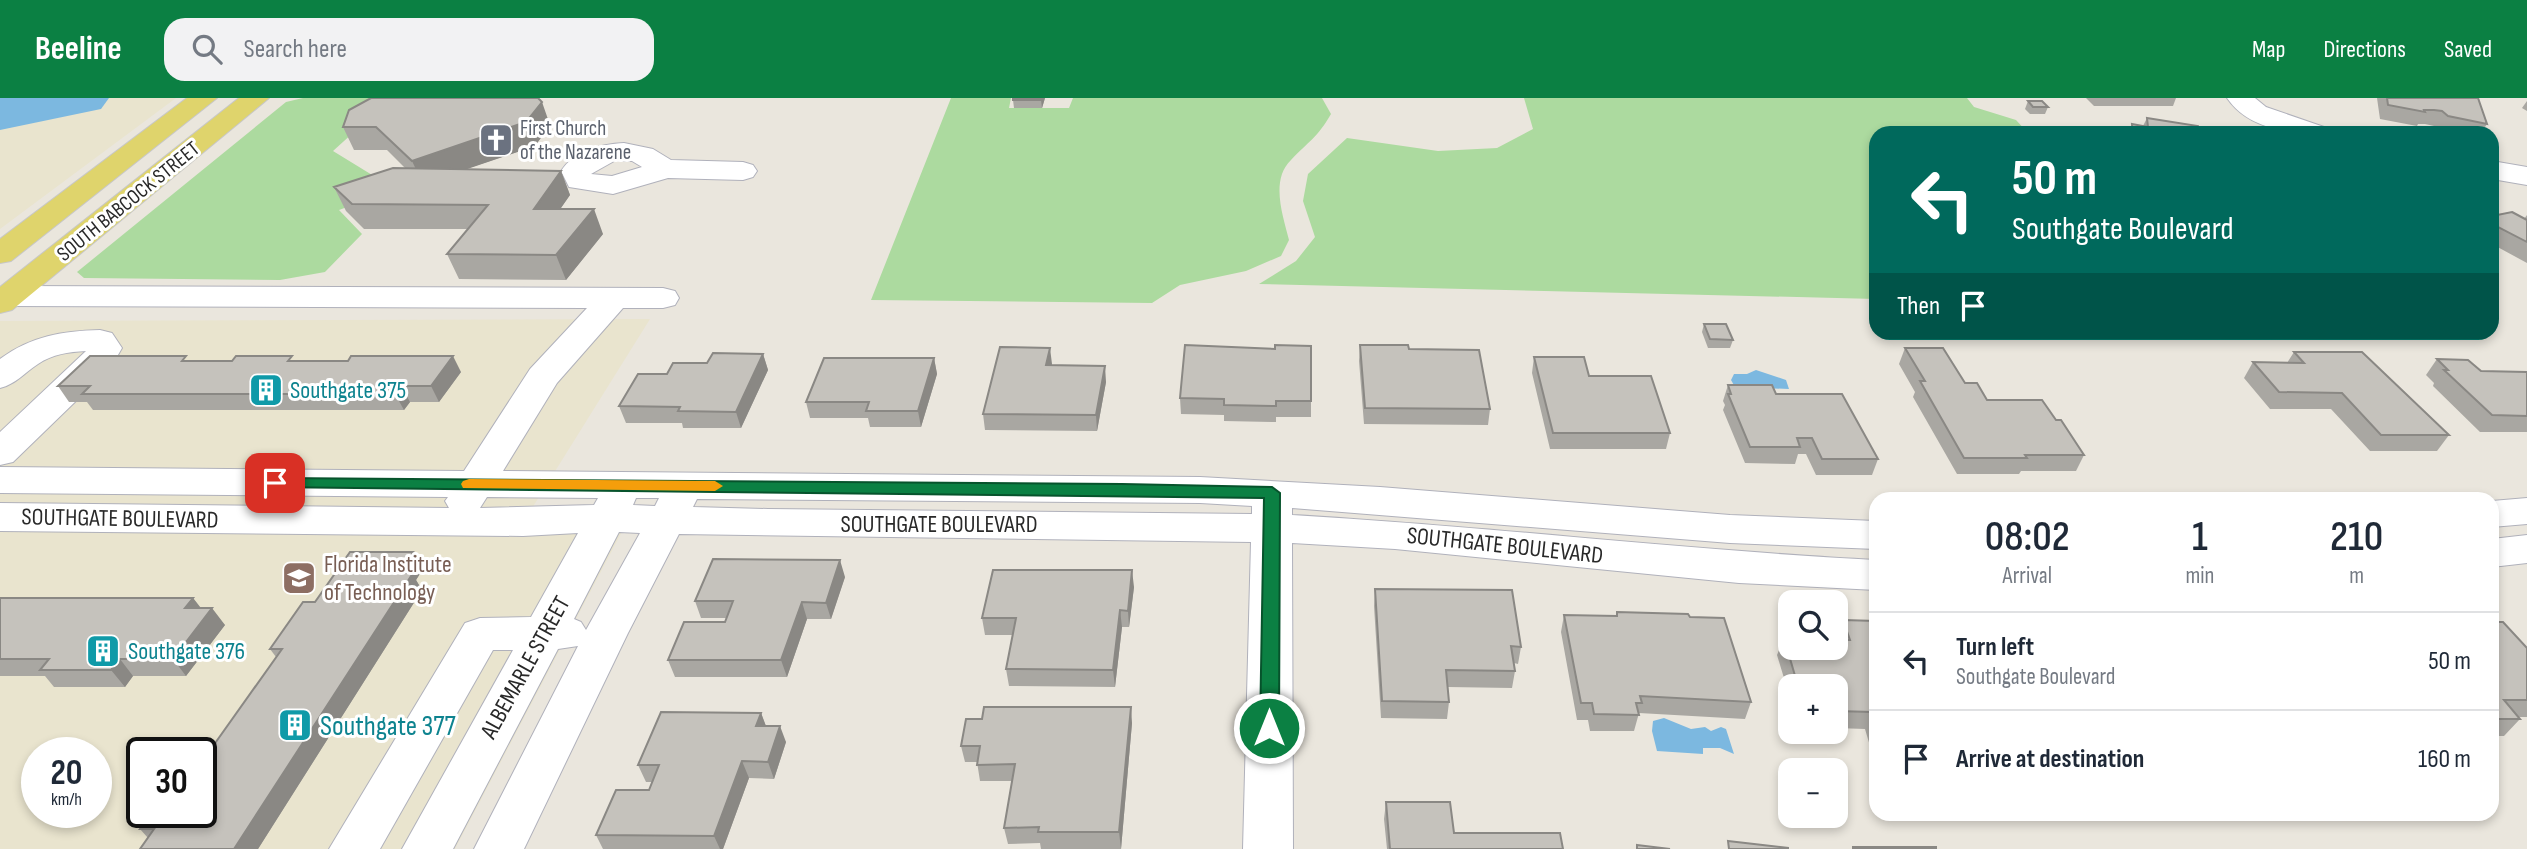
<!DOCTYPE html>
<html lang="en">
<head>
<meta charset="utf-8">
<style>
  body { margin:0; font-family:"Sofia Sans Condensed",sans-serif; background:#f2f2f3; color:#1f2937; height:100vh; display:flex; flex-direction:column; font-size:26px; white-space:nowrap }
  * { box-sizing:border-box; margin:0 }
  p { font-size:23px; color:#747a83 }
  .icon { flex:none; width:38px; height:38px; fill:none; stroke:currentColor; stroke-width:2; stroke-linecap:round; stroke-linejoin:round }
  .map { position:relative; flex:1; overflow:hidden }
  .drawer { position:absolute; left:1869px; top:394px; width:630px; height:329px; display:flex; flex-direction:column; background:#fff; border-radius:21px; box-shadow:0 4px 10px #0003 }
  .drawer>* { flex:none }
  .banner { position:absolute; left:1869px; top:28px; width:630px; height:214px; border-radius:21px; box-shadow:0 4px 10px #0003; background:#00695c; color:#fff; overflow:hidden }
  .buttons { position:absolute; left:1778px; top:492px; display:grid; gap:14px }
  .buttons a { display:grid; place-items:center; width:70px; height:70px; border-radius:14px; background:#fff; box-shadow:0 4px 10px #0003; font-size:35px }
  .speed { position:absolute; left:21px; top:639px; display:flex; gap:14px; font-size:35px; font-weight:700; text-align:center }
  .speed>* { display:grid; place-content:center; width:91px; height:91px; border-radius:50%; background:#fff; box-shadow:0 4px 10px #0003; line-height:1 }
  .speed small { font-size:18px; font-weight:400 }
  .speed .limit { border:4px solid #111; border-radius:10px; background:#fff; color:#111 }
  .pin { position:absolute; display:grid; place-items:center; width:60px; height:60px; color:#fff; margin:-30px; border-radius:14px; box-shadow:0 4px 10px #0006 }
  .me { position:absolute; width:77px; margin:-38px; rotate:0deg; stroke-linejoin:round; filter:drop-shadow(0 0 5px #0008) }
  .turn { display:flex; align-items:center; gap:24px; height:147px; padding:0 28px; font-size:32px }
  .turn .icon { width:91px; height:91px; stroke-width:2.5 }
  .turn b { display:block; font-size:49px; line-height:60px }
  .then { display:flex; align-items:center; height:66px; padding:0 28px; background:#0003; gap:14px; font-size:26px }
  .eta { display:flex; justify-content:space-evenly; align-items:center; height:119px; text-align:center }
  .eta b { font-size:42px; font-weight:600; line-height:49px }
  ul { padding:0; list-style:none }
  li { display:flex; align-items:center; gap:21px; height:98px; padding:0 28px; border-top:2px solid #e0e1e3 }
  li div { flex:1 }
  li b { display:block; font-size:26px }
  li em { font-style:normal }
  header { display:flex; align-items:center; gap:42px; box-sizing:border-box; height:98px; padding:0 35px; background:#0b8043; color:#fff }
  header strong { font-size:33px }
  nav { display:flex; gap:38px; margin-inline-start:auto; font-size:24px }
  .search { width:490px; height:63px; background:#f2f2f3; display:flex; align-items:center; gap:18px; box-sizing:border-box; padding:0 24px; border-radius:21px; color:#747a83; font-size:26px }
  .map>svg:first-child { display:block }
  .education { fill:#e9e4ce; fill-rule:evenodd }
  .green { fill:#acda9f }
  .water { fill:#7cb8e0 }
  .lines { fill:none; stroke-linecap:round; stroke-linejoin:round }
  .river { fill:#7cb8e0; fill-rule:evenodd }
  .minor-casing { stroke:#b0b1bb; stroke-width:2 }
  .major-casing { stroke:#c7c7c7; stroke-width:2 }
  .minor { fill:#fff; fill-rule:evenodd }
  .major { fill:#dfd46c; fill-rule:evenodd }
  .wall { fill:#a9a7a2 }
  .shaded-wall { fill:#8a8884 }
  .building { fill:#c5c2bc; stroke:#8a8884; stroke-width:2 }
  .route { fill:#0b8043; stroke:#07532c; stroke-width:2 }
  .slow { fill:#f59e0b }
  .labels { text-anchor:middle; stroke-width:6; stroke-linejoin:round; paint-order:stroke }
  .far-worship-label { font-size:21px; fill:#5b616d; stroke:#fff; text-anchor:start }
  .far-street-label { font-size:21px; fill:#292929; stroke:#fff }
  .culture-label { font-size:24px; fill:#0d838f; stroke:#fff; text-anchor:start }
  .street-label { font-size:24px; fill:#292929; stroke:#fff }
  .education-label { font-size:24px; fill:#785e54; stroke:#fff; text-anchor:start }
  .near-culture-label { font-size:28px; fill:#0d838f; stroke:#fff; text-anchor:start }
</style>
</head>
<body>
<header>
<strong>Beeline</strong>
<div class="search"><svg class="icon" aria-label="search" viewBox="0 0 24 24"><circle cx="10" cy="10" r="6"/><path d="M15 15l6 6"/></svg>Search here</div>
<nav><a>Map</a><a>Directions</a><a>Saved</a></nav>
</header>
<div class="map">
<svg width="2527" height="751" viewBox="0 0 2527 751">
  <rect width="100%" height="100%" fill="#eae6dd"/>
  <path class="education" d="M0,0H176L0,131Z
    M650,221L524,423L627,424L455,751H0V223ZM37,654H96V714H37ZM142,654H201V714H142Z"/>
  <path class="green" d="M303,0H446L365,24L333,53L395,91L339,112L362,136L325,174L280,182L84,180L77,174L286,4Z
    M951,0H1011L1009,10H1069L1073,0H1322L1331,16C1318,39 1308,44 1291,62C1270,82 1283,118 1289,142L1281,158L1246,173L1180,187L1152,205L871,202Z
    M1524,0H1967L1974,9L2016,22L2028,35H1876V201L1259,186L1296,163L1315,139L1303,103L1308,76L1347,40L1438,53L1497,50L1533,31Z"/>
  <path class="water" d="M1756,272L1786,282L1789,291L1735,289L1731,282L1734,276H1747Z
    M1664,620L1691,631L1705,629L1711,633L1721,629L1726,631L1734,656L1720,650H1703V656L1657,653L1652,633L1653,623Z"/>
  <g class="lines">
    <path class="river" d="M0,0H109L101,11L0,32Z"/>
    <g class="minor-casing">
      <path id="minor" d="M2227,0H2255L2266,9L2324,29L2328,35C2291,35 2250,33 2227,0Z
        M624,45L653,51L671,62L743,64L753,67L757,73L753,79L743,82L668,80L613,96L569,89L561,73C574,53 601,46 624,45ZM616,62L632,63L642,69L612,78L591,76Z
        M2492,63L2527,69V87L2492,81Z
        M8,188L663,190L675,193L679,200L675,207L663,210H623L557,285L503,373L1200,379L1380,389L1730,417L1876,423V451L1730,445L1292,410V417C1487,428 1681,452 1876,462V492L1739,485L1395,451L1292,445L1293,751H1243L1251,444L679,436L628,535L524,751H474L578,548L558,551L453,751H402L513,552H493L380,751H329L465,525L480,520L531,519L578,435L523,438L0,433V405L449,410L445,403L448,399L0,395V369L464,373L530,271L587,210L8,208L0,206V190ZM487,399L598,400L594,407L480,410ZM636,400H659L655,408L633,407ZM697,401L1200,405L1252,408V416L768,411L693,409ZM619,434L640,435L586,532L581,524L574,521Z
        M100,232L112,235L122,250L111,269L13,364L0,367V334L86,253C68,254 53,256 38,266C24,275 16,286 0,290V261C31,238 63,233 100,232Z
        M2527,400V426L2492,429V403Z
        M2527,437V465L2492,469V441Z"/>
    </g>
    <g class="major-casing">
      <path id="major" d="M187,0H217L11,163L0,165V141Z
        M239,0H269L12,212L0,215V189Z"/>
    </g>
    <use href="#minor" class="minor"/>
    <use href="#major" class="major"/>
  </g>
  <path class="wall" d="M1045,0L1042,10H1014L1013,2Z
    M2086,0H2176L2173,8H2094Z
    M2377,0H2478L2487,26L2481,35H2451L2439,33L2434,28L2425,26H2418L2417,28L2380,21Z
    M2028,3L2048,9L2045,16H2030L2025,11Z
    M2527,3V13L2522,10Z
    M2147,20L2199,35H2128L2132,26L2143,28Z
    M550,27L535,48L466,71L561,73L570,97L560,111L603,136L566,182L459,181L447,156L468,131H364L346,113L334,89L406,71L387,52H354L343,29Z
    M2527,117V165L2492,146V118L2524,121Z
    M1704,226L1733,242L1730,250H1708L1702,234Z
    M1185,247L1311,303V319H1276V324L1224,323V317L1181,316L1180,300Z
    M1360,247L1409,251L1490,311L1488,327L1364,326L1359,263Z
    M1905,250L1965,285L1987,302L2056,322L2084,357L2076,373H2021L2019,376H1957L1913,299L1915,294L1899,266Z
    M2294,254L2449,337L2437,353H2370L2331,311H2270L2244,280L2253,264L2287,265Z
    M763,256L768,272L741,330H683L682,325H626L619,308L667,276L707,265Z
    M1534,259L1589,278L1670,335L1666,351H1550L1532,275Z
    M934,260L937,276L921,329H870L868,320H810L806,304Z
    M2437,261L2481,273L2527,274V334H2480L2433,288L2434,285L2426,277Z
    M189,263H295L461,274L439,304H410L404,312H93L87,304H69L58,288Z
    M1052,266V268L1106,284L1097,333L985,332L983,316Z
    M1728,287L1776,296L1878,361L1872,377H1816L1806,356H1798L1795,366L1745,365L1723,312L1725,307L1723,303Z
    M423,471L416,482L422,492L258,751H140L148,740L140,731L201,714L276,559L270,551L315,504Z
    M845,479L831,521H807L787,579H675L668,562L725,524L726,520H701L695,503Z
    M1134,489L1129,529H1122L1115,589L1009,588L1006,571L1013,537H985L982,520Z
    M1375,491L1521,549L1518,566L1514,565L1515,573L1512,590L1448,589L1449,604L1447,621L1381,620L1374,508Z
    M0,500H193L201,510L225,527L186,578H133L125,589H54L45,578H0Z
    M1617,514L1690,519L1751,604L1745,621L1639,615L1634,633H1590L1588,622H1577L1561,534L1564,517L1616,518Z
    M1843,522L1876,523V649L1870,648L1865,631L1836,630V588H1790V600L1777,557L1784,540L1837,542L1836,539Z
    M2492,524L2527,550V619H2518L2520,621L2504,638H2492Z
    M761,615L766,628L786,644L774,681L749,680L723,751H603L596,737L649,692L652,684H646L638,667Z
    M1132,625L1121,751H1041L1040,745L1008,746L1004,730L1012,683H980L977,664H965L961,648Z
    M1386,704L1454,735L1563,751H1387L1384,721Z"/>
  <path class="shaded-wall" d="M1042,0H1045L1042,10L1041,2Z
    M542,4L550,27L535,48L423,86L412,63Z
    M561,73L570,97L543,136L534,111Z
    M594,111L603,136L566,182L556,157Z
    M1050,250L1052,266L1048,284L1046,267Z
    M763,256L768,272L741,330L736,314Z
    M453,258L461,274L439,304L431,288Z
    M934,260L937,276L921,329L918,313Z
    M1105,268L1106,284L1097,333L1096,317Z
    M401,288L410,304L404,312L395,296Z
    M413,454L423,471L416,482L422,492L258,751H234L400,475Z
    M840,462L845,479L831,521L826,505Z
    M1132,472L1134,489L1129,529L1128,513Z
    M193,500L206,517L185,510Z
    M802,504L807,521L787,579L781,562Z
    M212,510L225,527L186,578L173,561Z
    M1120,512L1122,529L1115,589L1113,572Z
    M120,561L133,578L125,589L111,572Z
    M1131,609L1132,625L1121,751L1119,734Z
    M761,615L767,631L756,628Z
    M780,628L786,644L774,681L768,664Z
    M742,663L749,680L723,751H720L714,738Z"/>
  <path class="building" d="M371,0H538L542,4L526,24L412,63L376,29H343L349,12Z
    M1013,0H1042L1041,2H1013Z
    M2387,0H2478L2487,26L2448,18L2442,13L2434,12H2424L2425,14L2388,7Z
    M2028,3H2042L2048,9H2033Z
    M2147,20L2198,28L2199,35H2133L2132,26L2148,29Z
    M393,70L561,73L534,111H594L556,157L447,156L488,107L352,106L334,89Z
    M2512,114L2527,122V144L2492,126V118Z
    M1704,226H1726L1733,242L1710,241Z
    M1185,247L1275,251V247L1311,248V303H1276V308L1224,307V301L1180,300Z
    M1360,247H1408L1409,251L1479,252L1490,311L1365,310Z
    M1000,249L1050,250L1046,267L1105,268L1096,317L983,316Z
    M1905,250H1943L1965,285H1977L1987,302H2042L2056,322H2061L2084,357H2025L2027,360H1964L1920,283H1925Z
    M2294,254H2362L2449,337H2381L2342,295L2279,294L2253,264L2304,265Z
    M713,255L763,256L736,314L678,313L680,309L619,308L638,276H667L673,265H707Z
    M90,258H186L182,263H232L236,258H292L288,263H348L351,258H453L431,288H401L395,296H82L90,288H58Z
    M1534,259H1584L1589,278H1651L1670,335H1553Z
    M824,260H934L918,313H866L869,304H806Z
    M2437,261L2468,262L2481,273L2527,274V318L2492,317L2444,272H2448Z
    M1728,287H1772L1776,296H1842L1878,361H1822L1812,340H1797L1800,349H1750L1728,296H1731Z
    M350,454H413L400,475H413L234,751H140L154,731H140L153,714H201V665L282,551H270L303,504H315Z
    M713,461L840,462L826,505L802,504L781,562H668L684,524H725L733,503H695Z
    M993,472H1132L1128,513L1120,512L1113,572L1006,571L1016,520H982Z
    M1375,491L1512,492L1521,549L1511,548L1515,573L1446,572L1449,604L1382,603Z
    M0,500H193L185,510H212L173,561H120L111,572H40L49,561H0Z
    M1617,514L1688,516L1690,519L1724,520L1751,604L1640,598L1642,605H1636L1639,617L1594,616L1592,605H1581L1564,517L1617,518Z
    M1843,522L1876,523V626L1872,614L1836,613V588H1798L1784,540H1790V550H1836V542H1850Z
    M2492,524H2503L2527,550V602H2504L2520,621H2492Z
    M984,609H1131L1119,734H1038L1039,729L1004,730L1015,666L977,667L980,648H961L966,621H982Z
    M661,614L761,615L756,628H780L768,664L742,663L714,738L596,737L616,692H649L659,667H638Z
    M1386,704H1450L1454,735H1560L1563,751H1390Z
    M1728,743L1788,750V751H1729Z
    M1637,747L1670,751H1637Z
    M1853,749H1936V751H1853Z"/>
  <path class="route" d="M275,380L1122,386L1272,389L1280,395L1279,630L1276,635L1269,637L1262,635L1260,630L1264,400L269,389L267,385L269,381Z"/>
  <path class="slow" d="M469,381L715,383L723,388L715,393L463,390L461,386L463,383Z"/>
  <defs>
    <g id="church-square" transform="scale(1.75)"><rect x="-9" y="-9" width="18" height="18" rx="4" fill="#6b7280" stroke="#fff"/><path d="M-1.2-6h2.4v3.5h3.3v2.4h-3.3V6h-2.4V-.1h-3.3v-2.4h3.3Z" fill="#fff"/></g>
    <g id="building-square" transform="scale(1.75)"><rect x="-9" y="-9" width="18" height="18" rx="4" fill="#0f9aa8" stroke="#fff"/><path d="M-4-6H4V6H1V3H-1V6H-4ZM-2.5-4.3h1.7v1.8h-1.7ZM.8-4.3h1.7v1.8H.8ZM-2.5-1h1.7V.8h-1.7ZM.8-1h1.7V.8H.8Z" fill="#fff"/></g>
    <g id="university-square" transform="scale(1.75)"><rect x="-9" y="-9" width="18" height="18" rx="4" fill="#8d6e63" stroke="#fff"/><path d="M0-5L7-2L0 1L-7-2ZM-4 1L0 2.5L4 1V4Q0 6-4 4Z" fill="#fff"/></g>
  </defs>
  <g fill-rule="evenodd">
    <use href="#church-square" x="496" y="42"/>
    <use href="#building-square" x="266" y="292"/>
    <use href="#university-square" x="299" y="480"/>
    <use href="#building-square" x="103" y="553"/>
    <use href="#building-square" x="295" y="627"/>
  </g>
  <g class="labels">
    <g class="far-worship-label">
      <text x="520" y="37">First Church<tspan x="520" dy="24">of the Nazarene</tspan></text>
    </g>
    <g class="far-street-label">
      <text transform="translate(128 103) rotate(-39)" y="7">SOUTH BABCOCK STREET</text>
    </g>
    <g class="culture-label">
      <text x="290" y="300">Southgate 375</text>
      <text x="128" y="561">Southgate 376</text>
    </g>
    <g class="street-label">
      <text transform="translate(120 420) rotate(1)" y="8">SOUTHGATE BOULEVARD</text>
      <text x="939" y="434">SOUTHGATE BOULEVARD</text>
      <text transform="translate(1505 447) rotate(6)" y="8">SOUTHGATE BOULEVARD</text>
      <text transform="translate(525 569) rotate(-61)" y="8">ALBEMARLE STREET</text>
    </g>
    <g class="education-label">
      <text x="324" y="474">Florida Institute<tspan x="324" dy="28">of Technology</tspan></text>
    </g>
    <g class="near-culture-label">
      <text x="320" y="637">Southgate 377</text>
    </g>
  </g>
</svg>
<div class="buttons">
<a><svg class="icon" aria-label="search" viewBox="0 0 24 24"><circle cx="10" cy="10" r="6"/><path d="M15 15l6 6"/></svg></a>
<a>+</a>
<a>−</a>
</div>
<div class="speed"><div>20<small>km/h</small></div><div class="limit">30</div></div>
<div class="pin" style="left:275px;top:385px;background:#d93025"><svg class="icon" aria-label="arrive" viewBox="0 0 24 24"><path d="M6 21V4h12l-3 4 3 4H6"/></svg></div>
<svg class="me" style="left:1269px;top:630px" viewBox="-20 -20 40 40"><circle r="17" fill="#0b8043" stroke="#fff" stroke-width="3"/><path d="M0-11L8 9 0 5-8 9z" fill="#fff"/></svg>
<div class="banner">
<div class="turn"><svg class="icon" aria-label="left" viewBox="0 0 24 24"><path d="M17 20v-9H6M10 6l-5 5 5 5"/></svg><div><b>50 m</b>Southgate Boulevard</div></div>
<div class="then">Then<svg class="icon" aria-label="arrive" viewBox="0 0 24 24"><path d="M6 21V4h12l-3 4 3 4H6"/></svg></div>
</div>
<section class="drawer">
<div class="eta">
<div><b>08:02</b><p>Arrival</p></div>
<div><b>1</b><p>min</p></div>
<div><b>210</b><p>m</p></div>
</div>
<ul>
<li><svg class="icon" aria-label="left" viewBox="0 0 24 24"><path d="M17 20v-9H6M10 6l-5 5 5 5"/></svg><div><b>Turn left</b><p>Southgate Boulevard</p></div><em>50 m</em></li>
<li><svg class="icon" aria-label="arrive" viewBox="0 0 24 24"><path d="M6 21V4h12l-3 4 3 4H6"/></svg><div><b>Arrive at destination</b></div><em>160 m</em></li>
</ul>
</section>
</div>
</body>
</html>
